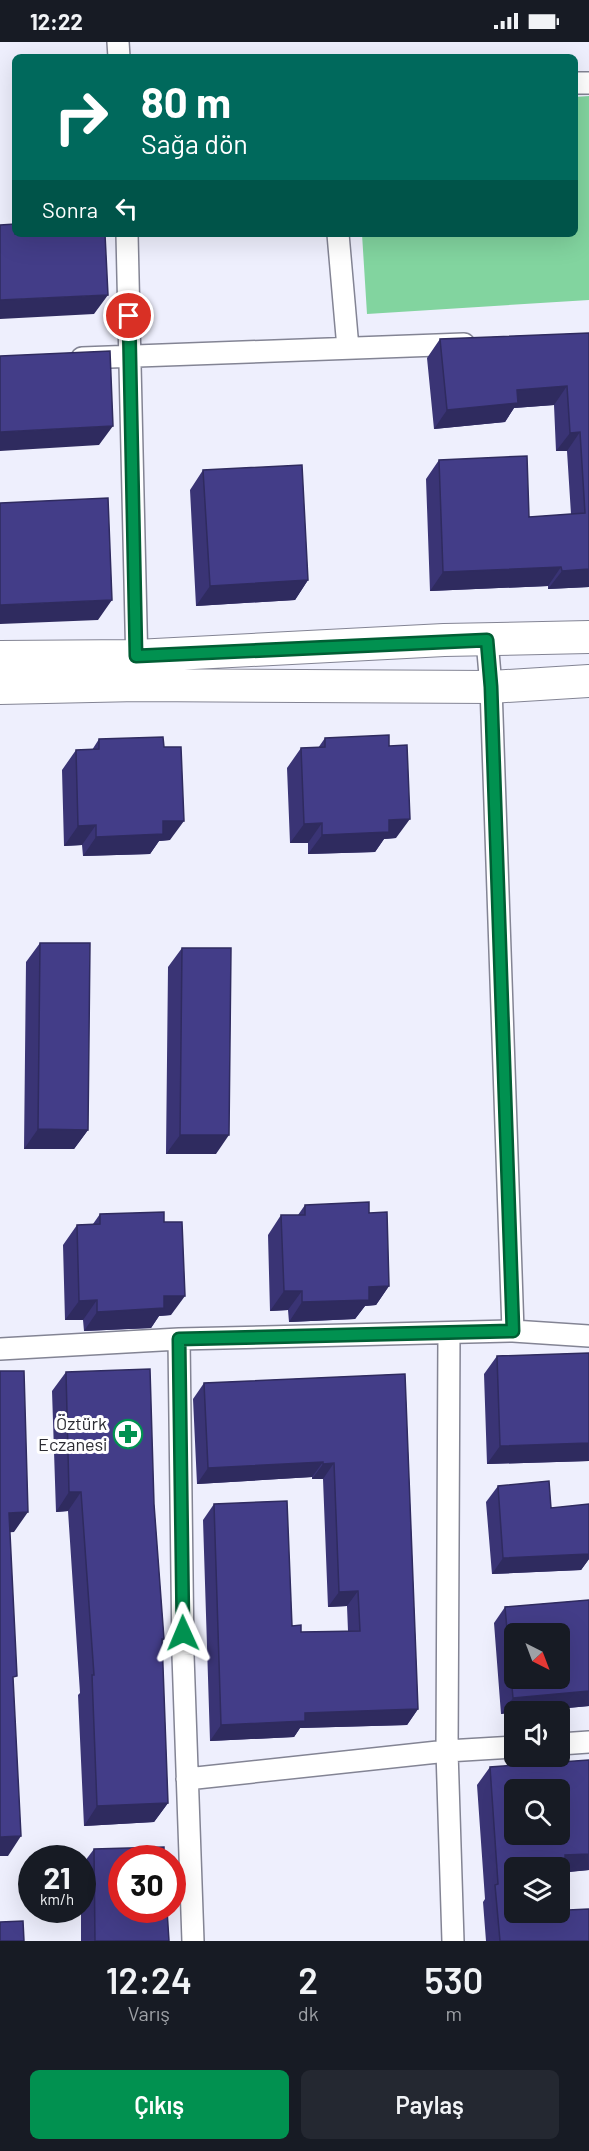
<!DOCTYPE html>
<html lang="tr">
<head>
<meta charset="utf-8">
<style>
  body { margin:0; font-family:Barlow,sans-serif; background:#242831; color:#f1f3f6; height:100vh; display:flex; flex-direction:column; font-size:22px; white-space:nowrap }
  * { box-sizing:border-box; margin:0 }
  p { font-size:20px; color:#9ea1a6 }
  .icon { flex:none; width:33px; height:33px; fill:none; stroke:currentColor; stroke-width:2; stroke-linecap:round; stroke-linejoin:round }
  .map { position:relative; height:1899px; overflow:hidden }
  .sheet { display:flex; flex-direction:column; background:#171b24; flex:1 }
  .sheet>* { flex:none }
  .hud { position:absolute; left:12px; top:12px; width:566px; height:183px; border-radius:9px; box-shadow:0 6px 24px #0002; background:#00695c; color:#fff; overflow:hidden }
  .needle { width:39px; rotate:138deg }
  .tools { position:absolute; left:504px; top:1581px; display:grid; gap:12px }
  .tools a { display:grid; place-items:center; width:66px; height:66px; border-radius:9px; background:#171b24; box-shadow:0 6px 24px #0002; font-size:30px }
  .speed { position:absolute; left:18px; top:1803px; display:flex; gap:12px; font-size:30px; font-weight:700; text-align:center }
  .speed>* { display:grid; place-content:center; width:78px; height:78px; border-radius:50%; background:#171b24; box-shadow:0 6px 24px #0002; line-height:1 }
  .speed small { font-size:15px; font-weight:400 }
  .speed .limit { border:9px solid #d22; background:#fff; color:#111 }
  .pin { position:absolute; display:grid; place-items:center; width:51px; height:51px; color:#fff; margin:-26px; border:3px solid #fff; border-radius:50%; box-shadow:0 2px 6px #0007 }
  .me { position:absolute; width:66px; margin:-33px; rotate:359deg; stroke-linejoin:round; filter:drop-shadow(0 0 4px #0008) }
  .turn { display:flex; align-items:center; gap:21px; height:126px; padding:0 30px; font-size:27px }
  .turn .icon { width:78px; height:78px; stroke-width:2.5 }
  .turn b { display:block; font-size:42px; line-height:51px }
  .then { display:flex; align-items:center; height:57px; padding:0 30px; background:#0003; gap:12px; font-size:22px }
  .eta { display:flex; justify-content:space-evenly; align-items:center; height:102px; text-align:center }
  .eta b { font-size:36px; font-weight:600; line-height:42px }
  .cta { display:flex; gap:12px; margin-top:auto; padding:12px 30px }
  .cta a { flex:1; height:69px; border-radius:9px; background:#019150; color:#fff; font-size:24px; font-weight:600; line-height:69px; text-align:center }
  .cta a+a { background:#242831; color:#f1f3f6 }
  .status { display:flex; justify-content:space-between; align-items:center; height:42px; padding:0 30px; background:#171b24; direction:ltr }
  .status svg { height:16px; fill:currentColor }
  .map>svg:first-child { display:block }
  .green { fill:#82d49f }
  .lines { fill:none; stroke-linecap:round; stroke-linejoin:round }
  .street-casing { stroke:#838494; stroke-width:24 }
  .secondary-casing { stroke:#838494; stroke-width:34 }
  .street { stroke:#fff; stroke-width:21 }
  .secondary { stroke:#fff; stroke-width:32 }
  .wall { fill:#3a3475 }
  .shaded-wall { fill:#2f2b5f }
  .building { fill:#433d88; stroke:#2f2b5f; stroke-width:1.5; fill-rule:evenodd }
  .route-casing { stroke:#015e34; stroke-width:15 }
  .route { stroke:#019150; stroke-width:10 }
  .labels { text-anchor:middle; stroke-width:6; stroke-linejoin:round; paint-order:stroke }
  .poi-label { font-size:18px; fill:#2c2c33; stroke:#fff; text-anchor:end }
</style>
</head>
<body>
<div class="status"><b>12:22</b><svg viewBox="0 0 49 12"><path d="M0 12V9h3v3zM5 12V6h3v6zM10 12V3h3v9zM15 12V0h3v12zM26 1h20v11H26zM47 4h2v5h-2z"/></svg></div>
<div class="map">
<svg width="589" height="1899" viewBox="0 0 589 1899">
  <rect width="100%" height="100%" fill="#eeeffd"/>
  <path class="green" d="M589,54V258L367,272L362,192H574L575,55Z"/>
  <g class="lines">
    <g class="street-casing">
      <path id="street" d="M118,0L119,15
        M574,41H589
        M127,192L137,626
        M338,192L348,306
        M82,316L464,302
        M487,598L491,645L513,1289
        M449,1292L447,1709L453,1899
        M179,1297L183,1613L193,1899
        M0,1307L179,1297L513,1289L589,1294
        M560,1702L589,1700
        M187,1737L447,1709L514,1705"/>
    </g>
    <g class="secondary-casing">
      <path id="secondary" d="M0,615L136,614L444,598L589,595
        M0,646L138,643L491,645L589,639"/>
    </g>
    <use href="#street" class="street"/>
    <use href="#secondary" class="secondary"/>
  </g>
  <path class="wall" d="M589,291V545L548,547V544L430,549L426,437L439,418L529,475L571,472L567,409H556L554,363L514,366L505,380L434,387L427,316L440,297Z
    M203,428L308,538L295,558L196,564L190,448Z
    M325,696L396,796L384,797L375,810L308,812V801H290L287,726L301,706H318Z
    M99,697L170,798L159,799L150,812L83,814L82,803L64,804L62,728L76,708H92Z
    M40,901L88,1088L74,1107H24L26,920Z
    M182,906L216,1112H166L168,925Z
    M305,1163L369,1171L389,1244L376,1263L365,1264L355,1277L289,1280L288,1268L270,1269L268,1193L281,1173H298Z
    M100,1172L171,1273L159,1274L151,1286L84,1289L83,1278H65L63,1203L77,1183L93,1182Z
    M589,1311V1419L487,1422L484,1332L497,1314Z
    M66,1330L154,1462L164,1597L162,1600L168,1761L154,1780L84,1784L78,1653L80,1651L68,1469L56,1470L52,1349Z
    M405,1332L418,1667L407,1683L300,1686L294,1695L210,1699L203,1478L214,1462L292,1584L301,1590L348,1589L347,1564L328,1565L323,1437H312V1435L197,1442L193,1357L204,1341Z
    M498,1444L551,1466L589,1462V1517L581,1528L492,1532L486,1460Z
    M589,1558V1664L525,1670H514L501,1672L494,1581L505,1565Z
    M589,1718V1828L566,1830L568,1868L589,1899H486L483,1860L485,1857L477,1743L490,1725Z
    M94,1807L169,1899H81V1868H82V1823Z"/>
  <path class="shaded-wall" d="M108,253L94,272L0,277V258Z
    M567,344L554,363L514,366L505,380L434,387L447,368L517,348Z
    M113,384L99,403L0,409V390Z
    M580,390L567,409H556L570,391Z
    M561,525L548,544L430,549L443,530Z
    M589,527V545L548,547L562,529Z
    M308,538L295,558L196,564L210,544Z
    M112,558L98,578L0,582V563Z
    M410,777L396,796L384,797L375,810L308,812L322,793L389,778Z
    M163,779H184L170,798L159,799L150,812L83,814L96,795Z
    M322,781L308,801H290L304,782Z
    M96,783L82,803L64,804L78,784Z
    M38,1087L88,1088L74,1107H24Z
    M180,1093H229L216,1112H166Z
    M389,1244L376,1263L365,1264L355,1277L289,1280L302,1260L369,1245Z
    M284,1249H302L288,1268L270,1269Z
    M164,1254H185L171,1273L159,1274L151,1286L84,1289L97,1270Z
    M97,1258L83,1278H65L79,1259Z
    M589,1401V1419L487,1422L500,1404Z
    M323,1420L312,1435L197,1442L208,1426Z
    M334,1421L323,1437H312L323,1422Z
    M69,1450H81L68,1469L56,1470Z
    M28,1470L14,1490L0,1491L9,1471Z
    M589,1512V1517L581,1528L492,1532L503,1516Z
    M358,1549L347,1564L328,1565L339,1550Z
    M589,1649V1664L525,1670H514L501,1672L513,1656Z
    M418,1667L407,1683L300,1686L294,1695L210,1699L221,1683L305,1671Z
    M168,1761L154,1780L84,1784L97,1764Z
    M21,1794L8,1814H0V1795Z
    M589,1812V1828L560,1831L565,1813Z"/>
  <path class="building" d="M15,182V192H105L108,253L0,258V183Z
    M589,291V527L562,529L561,525L443,530L439,418L527,414L529,475L585,471L580,390L570,391L567,344L517,348L518,361L447,368L440,297Z
    M110,309L113,384L0,390V314Z
    M302,423L308,538L210,544L203,428Z
    M108,456L112,558L0,563V461Z
    M389,693V704L407,703L410,777L389,778V790L322,793V781L304,782L301,706L325,705V696Z
    M163,695L164,705H181L184,779H163V792L96,795V783L78,784L76,708L99,707V697Z
    M40,901H90L88,1088L38,1087Z
    M182,906H231L229,1093H180Z
    M369,1160V1171L387,1170L389,1244L369,1245V1258L302,1260V1249H284L281,1173H305V1163Z
    M164,1170V1180H182L185,1254H164V1266L115,1269L97,1270V1258L79,1259L77,1183L100,1182V1172Z
    M589,1311V1401L500,1404L497,1314Z
    M150,1327L154,1462L164,1597H162L168,1761L97,1764L92,1633H94L81,1450H69L66,1330Z
    M0,1329H24L28,1470L9,1471L17,1634L13,1635L21,1794L0,1795Z
    M405,1332L418,1667L305,1671V1679L221,1683L214,1462L287,1459L292,1584L301,1583V1590L360,1589L358,1549L339,1550L334,1421L323,1422V1420L208,1426L204,1341Z
    M549,1439L551,1466L589,1462V1512L503,1516L498,1444Z
    M589,1558V1649L513,1656L505,1565ZM514,1592H560V1636H514Z
    M589,1718V1812L565,1813L568,1868L589,1867V1899H500L495,1843L498,1842L490,1725ZM514,1748H560V1792H514ZM514,1826H560V1870H514Z
    M164,1805V1816H122V1868H167L169,1899H95L94,1807Z
    M23,1879L24,1899H0V1880Z"/>
  <g class="lines">
    <g class="route-casing">
      <path id="route" d="M129,274L136,614L487,598L491,645L513,1289L179,1297L183,1591"/>
    </g>
    <use href="#route" class="route"/>
  </g>
  <defs>
    <g id="pharmacy-ring" transform="scale(1.5)"><circle r="9.5" fill="#fff" stroke="#019150" stroke-width="1.5"/><path d="M-2-6h4v4h4v4h-4v4h-4v-4h-4v-4h4Z" fill="#019150"/></g>
  </defs>
  <g fill-rule="evenodd">
    <use href="#pharmacy-ring" x="128" y="1392"/>
  </g>
  <g class="labels">
    <g class="poi-label">
      <text x="107" y="1388">Öztürk<tspan x="107" dy="21">Eczanesi</tspan></text>
    </g>
  </g>
</svg>
<div class="tools">
<a><svg class="needle" viewBox="-14 -14 28 28"><path d="M0-13l5 13h-10z" fill="#e53935"/><path d="M0 13l5-13h-10z" fill="#9ea1a6"/></svg></a>
<a><svg class="icon" aria-label="sound" viewBox="0 0 24 24"><path d="M4 9h4l5-4v14l-5-4H4zM17 9q2 3 0 6"/></svg></a>
<a><svg class="icon" aria-label="search" viewBox="0 0 24 24"><circle cx="10" cy="10" r="6"/><path d="M15 15l6 6"/></svg></a>
<a><svg class="icon" aria-label="layers" viewBox="0 0 24 24"><path d="M12 4l9 5-9 5-9-5zM3 14l9 5 9-5"/></svg></a>
</div>
<div class="speed"><div>21<small>km/h</small></div><div class="limit">30</div></div>
<div class="pin" style="left:129px;top:274px;background:#d93025"><svg class="icon" aria-label="arrive" viewBox="0 0 24 24"><path d="M6 21V4h12l-3 4 3 4H6"/></svg></div>
<svg class="me" style="left:183px;top:1591px" viewBox="-20 -20 40 40"><path d="M0-17L14 15 0 8-14 15z" fill="#019150" stroke="#fff" stroke-width="4"/></svg>
<div class="hud">
<div class="turn"><svg class="icon" aria-label="right" viewBox="0 0 24 24"><path d="M7 20v-9h11M14 6l5 5-5 5"/></svg><div><b>80 m</b>Sağa dön</div></div>
<div class="then">Sonra<svg class="icon" aria-label="left" viewBox="0 0 24 24"><path d="M17 20v-9H6M10 6l-5 5 5 5"/></svg></div>
</div>
</div>
<section class="sheet">
<div class="eta">
<div><b>12:24</b><p>Varış</p></div>
<div><b>2</b><p>dk</p></div>
<div><b>530</b><p>m</p></div>
</div>
<div class="cta"><a>Çıkış</a><a>Paylaş</a></div>
</section>
</body>
</html>
